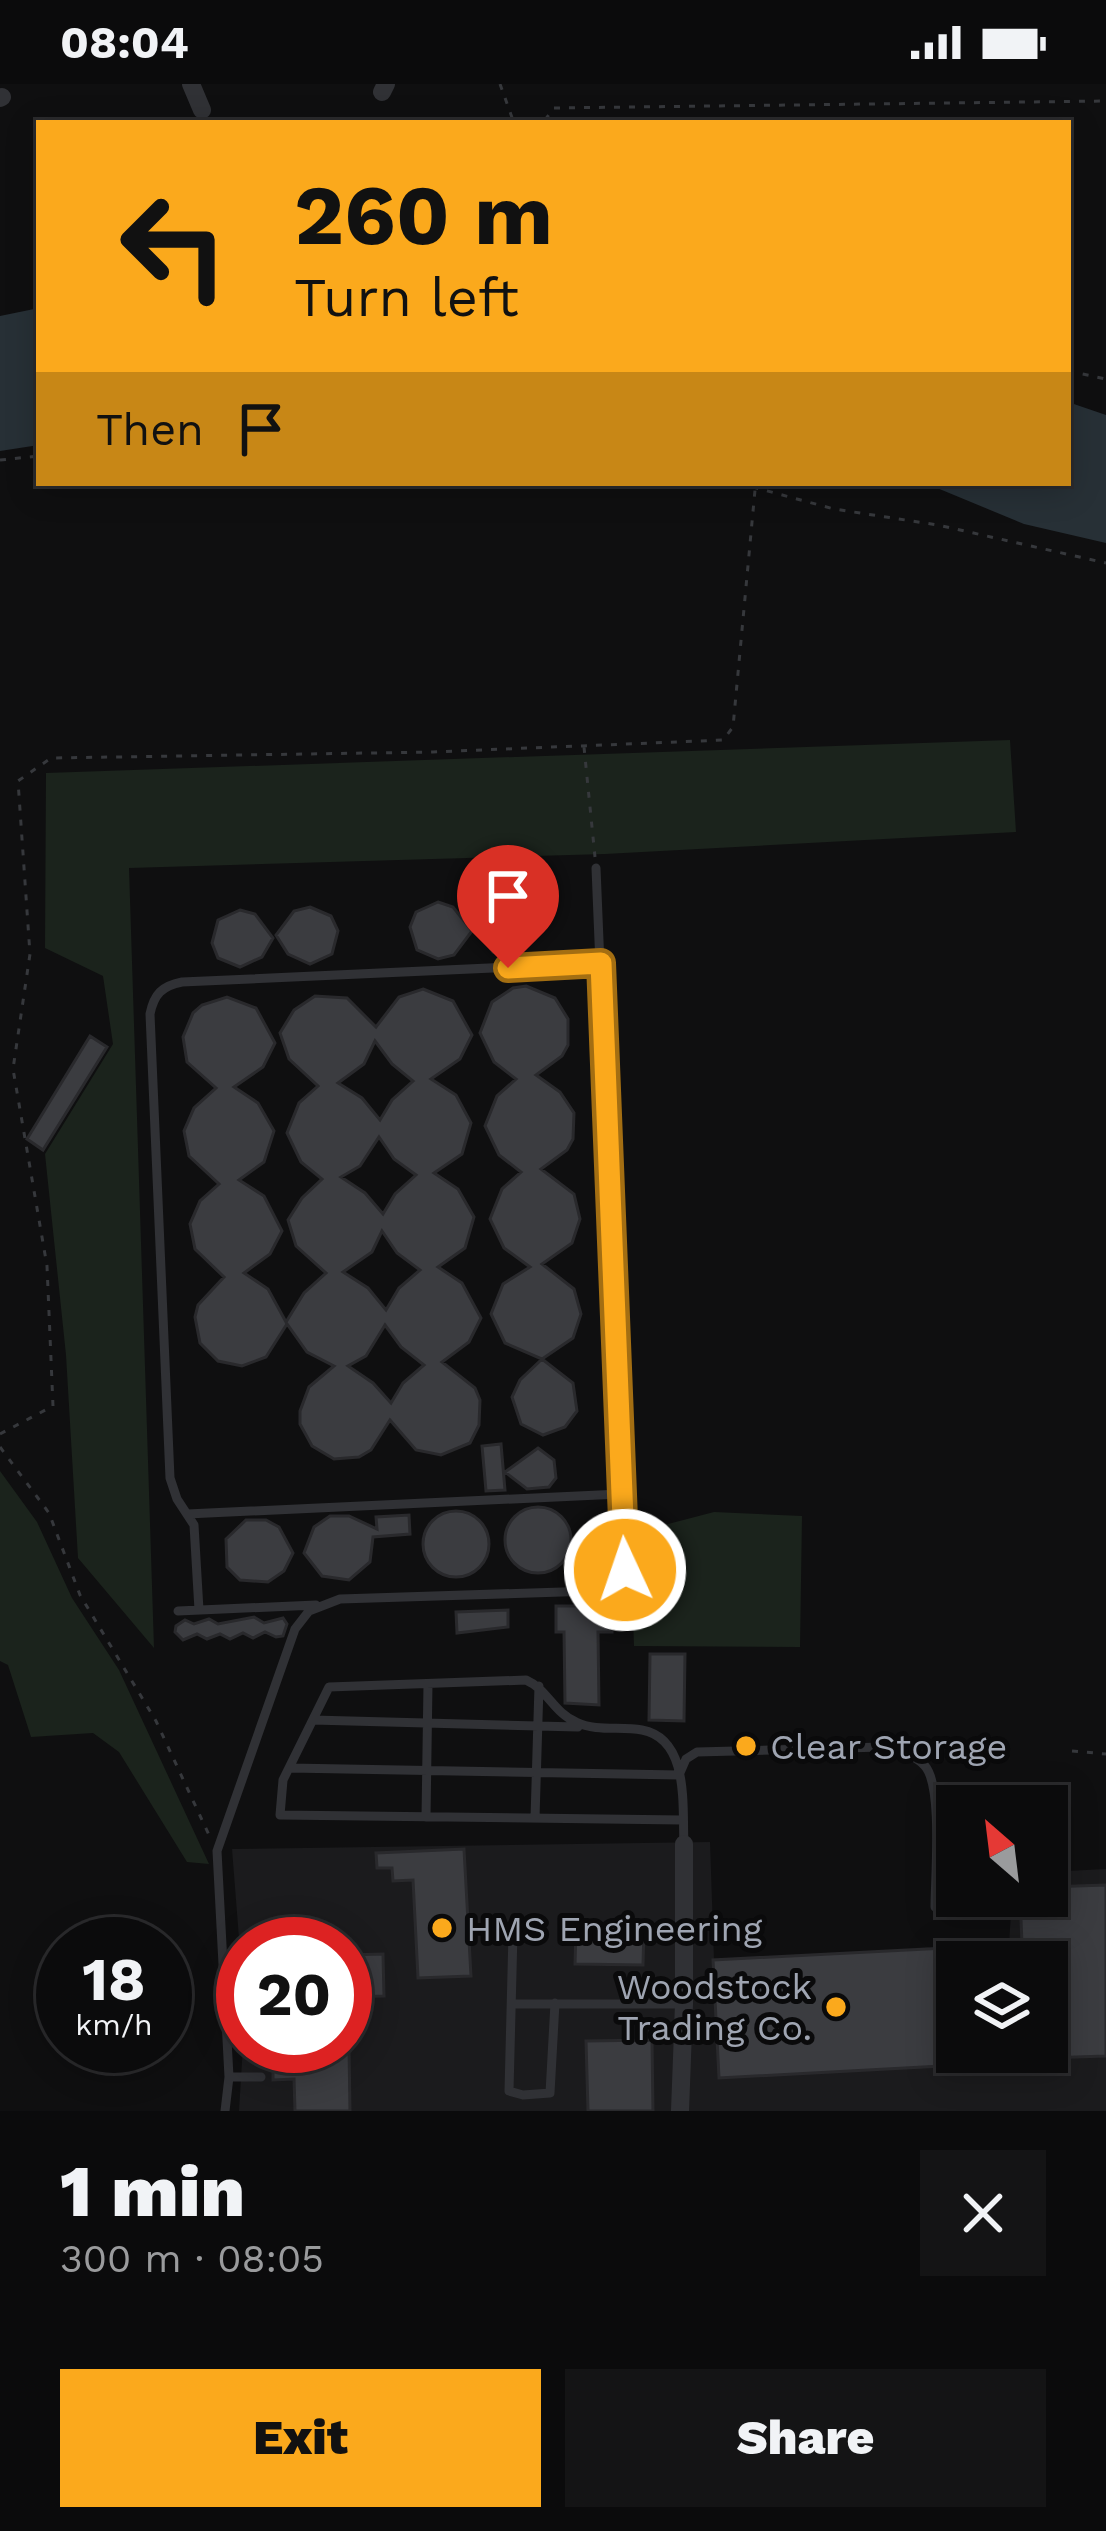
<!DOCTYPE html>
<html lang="en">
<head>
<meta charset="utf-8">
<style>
  body { margin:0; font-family:"Work Sans",sans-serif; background:#141415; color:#f1f3f6; height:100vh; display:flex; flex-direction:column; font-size:45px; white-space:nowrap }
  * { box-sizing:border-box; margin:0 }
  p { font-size:39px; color:#9a9b9d }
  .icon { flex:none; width:66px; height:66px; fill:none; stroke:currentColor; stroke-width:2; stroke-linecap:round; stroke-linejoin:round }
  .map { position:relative; height:2027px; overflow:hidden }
  .details { display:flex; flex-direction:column; background:#0b0b0c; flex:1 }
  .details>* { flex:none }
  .banner { position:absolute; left:36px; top:36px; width:1035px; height:366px; border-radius:0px; box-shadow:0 6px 30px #0003,0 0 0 3px #2b2b2d; background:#fba91c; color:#111; overflow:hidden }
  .needle { width:78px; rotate:332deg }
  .fabs { position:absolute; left:936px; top:1701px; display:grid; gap:24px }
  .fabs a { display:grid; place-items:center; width:132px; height:132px; border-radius:0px; background:#0b0b0c; box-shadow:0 6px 30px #0003,0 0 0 3px #2b2b2d; font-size:60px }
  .speed { position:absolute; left:36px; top:1833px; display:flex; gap:24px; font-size:60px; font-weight:700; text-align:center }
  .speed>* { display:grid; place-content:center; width:156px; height:156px; border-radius:50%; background:#0b0b0c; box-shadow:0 6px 30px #0003,0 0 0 3px #2b2b2d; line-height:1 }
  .speed small { font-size:30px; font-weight:400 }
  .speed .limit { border:18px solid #d22; background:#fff; color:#111 }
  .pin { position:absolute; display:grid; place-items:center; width:102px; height:102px; color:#fff; margin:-123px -51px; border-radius:50% 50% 50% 0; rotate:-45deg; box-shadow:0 0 12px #0007 }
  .pin .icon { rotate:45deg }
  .me { position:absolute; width:132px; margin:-66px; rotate:357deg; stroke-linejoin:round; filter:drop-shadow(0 0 9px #0008) }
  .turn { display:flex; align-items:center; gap:42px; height:252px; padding:0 60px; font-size:54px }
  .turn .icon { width:156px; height:156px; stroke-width:2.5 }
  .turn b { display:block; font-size:84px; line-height:102px }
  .then { display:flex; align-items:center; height:114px; padding:0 60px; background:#0003; gap:24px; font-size:45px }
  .round { display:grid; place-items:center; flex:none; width:126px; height:126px; border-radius:0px; background:#141415 }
  .summary { display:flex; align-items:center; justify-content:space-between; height:204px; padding:0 60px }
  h1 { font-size:72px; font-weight:800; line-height:90px }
  .action { display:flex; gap:24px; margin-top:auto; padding:24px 60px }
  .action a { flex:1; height:138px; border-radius:0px; background:#fba91c; color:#111; font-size:48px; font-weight:800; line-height:138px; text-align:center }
  .action a+a { background:#141415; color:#f1f3f6 }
  .status { display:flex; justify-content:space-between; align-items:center; height:84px; padding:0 60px; background:#0b0b0c; direction:ltr }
  .status svg { height:33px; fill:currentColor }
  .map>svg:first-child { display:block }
  .built { fill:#1b1b1d; fill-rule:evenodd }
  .green { fill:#1b231c }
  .water { fill:#273036 }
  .building { fill:#3b3c40; stroke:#29292c; stroke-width:3; fill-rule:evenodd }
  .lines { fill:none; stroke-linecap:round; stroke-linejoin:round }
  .path { stroke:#36383c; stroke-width:3; stroke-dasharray:6 9; stroke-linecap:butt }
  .service { stroke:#303135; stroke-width:9 }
  .minor { stroke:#303135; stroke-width:18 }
  .route-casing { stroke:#a36e12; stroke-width:30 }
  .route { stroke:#fba91c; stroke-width:21 }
  .poi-dot { fill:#fba91c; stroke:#0a0a0b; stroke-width:4.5 }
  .labels { text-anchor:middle; stroke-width:10; stroke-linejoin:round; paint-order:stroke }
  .poi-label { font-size:36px; fill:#9fa5b2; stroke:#0a0a0b; text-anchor:start }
</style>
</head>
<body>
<div class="status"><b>08:04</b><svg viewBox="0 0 49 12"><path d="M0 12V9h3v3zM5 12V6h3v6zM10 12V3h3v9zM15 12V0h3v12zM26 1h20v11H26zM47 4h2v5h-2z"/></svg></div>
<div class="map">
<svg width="1106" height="2027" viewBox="0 0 1106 2027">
  <rect width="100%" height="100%" fill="#0f0f10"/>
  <path class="built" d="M710,1758L714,1876L1009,1861L1012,1812H1047V1788L1106,1785V2027H239L243,1961L345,1962V1860H243V1905L232,1765ZM957,1878H1047V1968H957Z"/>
  <path class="green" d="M1010,656L1016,748L605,770L129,784L154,1564L78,1474L66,1271L45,1070L113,960L103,892L45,864L46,689Z
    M0,1387L37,1438L72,1514L119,1586L209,1780L187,1778L119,1668L93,1649L31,1653L8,1581L0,1577Z
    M714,1428L802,1432L800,1563L634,1562L630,1450Z"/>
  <path class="water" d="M39,224V361L0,367V232Z
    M1068,318L1106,331V459L1024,440L925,399H1068Z"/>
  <path class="building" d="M500,816L524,819L534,832L535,855L517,871L493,868L475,844L487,825Z
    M438,818L453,823L472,847L454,871L438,875L417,866L410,843L416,828Z
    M310,823L331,832L338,847L332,870L310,880L288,870L276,851L294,827Z
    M240,826L255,830L273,854L262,873L240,883L218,874L212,859L218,836Z
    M526,902L555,914L568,935V961L562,972L536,991L560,1008L574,1029L573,1055L567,1066L541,1085L574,1110L580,1135L572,1159L542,1180L574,1205L581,1230L573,1254L542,1275L573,1299L577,1327L565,1343L543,1351L521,1340L512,1313L520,1296L542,1275L505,1259L491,1230L503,1200L530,1183L504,1164L490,1135L502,1105L521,1088L499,1071L485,1042L497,1012L516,995L494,978L480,949L492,918L513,904Z
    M423,905L453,917L472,951L460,975L431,995L456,1011L471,1039L462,1070L434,1089L458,1105L474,1133L465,1164L438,1183L462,1199L481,1234L469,1258L442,1278L475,1304L480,1316L479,1341L470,1359L441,1371L416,1366L390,1336L371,1366L359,1373L334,1375L312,1362L300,1340V1327L309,1303L334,1282L307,1268L287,1240L266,1273L242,1282L218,1277L200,1259L195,1233L198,1221L224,1193L195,1165L190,1140L200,1117L219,1100L189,1072L184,1047L194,1024L216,1004L187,978L183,953L193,929L202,921L227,913L256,924L275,959L263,983L234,1003L258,1019L274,1047L264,1078L239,1096L264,1112L282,1147L270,1170L244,1189L268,1205L286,1238L304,1209L326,1189L296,1162L288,1136L302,1114L322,1095L301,1078L287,1049L299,1019L318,1002L289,975L280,949L294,926L315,912L347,914L376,943L399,913ZM375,957L392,980L413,997L392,1016L380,1036L362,1014L338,999L364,980ZM379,1053L394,1075L416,1091L395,1110L383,1130L365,1109L341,1093L360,1082ZM382,1147L397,1169L420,1186L399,1204L386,1226L368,1204L343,1188L372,1168ZM385,1241L401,1263L424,1281L403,1299L391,1319L373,1299L348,1282L366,1272Z
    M90,952L107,963L43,1066L27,1055Z
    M501,1360L505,1406L486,1407L482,1362Z
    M538,1364L554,1376L556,1394L549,1403L527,1405L505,1388Z
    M505 1456a33 33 0 1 1 66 0a33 33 0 1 1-66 0Z
    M423 1460a33 33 0 1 1 66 0a33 33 0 1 1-66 0Z
    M409,1431L410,1450L373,1453L370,1478L349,1496L322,1492L304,1469L314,1443L330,1432H349L377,1445L376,1433Z
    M246,1436H266L279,1443L293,1469L284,1487L268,1498L240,1496L227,1483L226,1455Z
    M556,1522H612V1548H598L599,1621L565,1619L564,1548H556Z
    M508,1526V1543L457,1549L456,1528Z
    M254,1533L264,1539L283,1534L287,1540L283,1552L276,1553L265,1548L253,1554L243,1549L230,1555L220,1550L207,1555L197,1550L183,1556L175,1548L176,1542L185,1536L194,1540L209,1535L218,1540Z
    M650,1570H685L684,1637L649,1636Z
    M464,1765L471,1892L418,1894L413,1796L393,1797L392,1784H377L376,1769Z
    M1106,1801V1972L1047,1974V1878H957V1968H1015V1978L719,1994L713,1876L1022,1860L1020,1812H1047V1803Z
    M576,1844L644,1845L643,1881L575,1880Z
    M383,1870L384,1912L345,1913V1871Z
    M652,1956L653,2027H588L586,1957Z
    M273,1962H349L350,2027H295L294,1995L273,1996Z"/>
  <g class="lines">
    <path class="path" d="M500,0L514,39
      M545,36L554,24L1106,17
      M537,39H547
      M1068,287L1106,295
      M0,376L39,372
      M738,399L834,425L938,441L1106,479
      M584,663L595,773
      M0,1350L53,1322L47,1182L13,985L30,870L18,697L51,674L433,668L723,656L733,643L755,406
      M0,1363L49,1429L80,1511L156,1637L209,1751
      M1072,1667L1106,1670"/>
    <path class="service" d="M187,1430L620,1410
      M199,1526L194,1441L177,1415L170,1394L150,930C154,910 162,902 182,898L601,879
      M178,1527L316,1521
      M313,1636L578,1643
      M290,1684L679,1691
      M679,1691L686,1675L697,1668L882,1663C895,1667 915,1670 925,1682C943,1703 935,1793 935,1823
      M426,1733L428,1600
      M535,1734L539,1602
      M682,1736L280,1731L283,1696L329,1603L526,1596C547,1605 554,1629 576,1638C597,1648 620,1642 642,1646C690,1655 682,1723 684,1760
      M513,1849L509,2007L523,2011L550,2009L555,1919
      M512,1920H684
      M229,1993H261
      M225,2027L229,1993L217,1767L295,1545L309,1527L340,1515L593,1507L608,1504L625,1487L596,784"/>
    <path class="minor" d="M191,0L202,26
      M382,8L386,0
      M0,14L2,13
      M680,2027L684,1920V1760"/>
  </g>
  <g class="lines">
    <g class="route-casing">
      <path id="route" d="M508,884L601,879L625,1486"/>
    </g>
    <use href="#route" class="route"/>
  </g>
  <g class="poi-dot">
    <circle cx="746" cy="1662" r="12"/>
    <circle cx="442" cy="1844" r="12"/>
    <circle cx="836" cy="1923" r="12"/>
  </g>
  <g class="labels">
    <g class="poi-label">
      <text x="770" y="1675">Clear Storage</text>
      <text x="466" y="1857">HMS Engineering</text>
      <text x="812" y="1915" text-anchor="end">Woodstock<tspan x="812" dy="41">Trading Co.</tspan></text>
    </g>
  </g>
</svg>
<div class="fabs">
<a><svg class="needle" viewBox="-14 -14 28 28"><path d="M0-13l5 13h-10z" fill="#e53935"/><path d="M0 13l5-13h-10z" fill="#9a9b9d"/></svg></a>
<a><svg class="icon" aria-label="layers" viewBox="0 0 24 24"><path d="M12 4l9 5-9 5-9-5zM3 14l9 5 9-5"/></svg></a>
</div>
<div class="speed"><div>18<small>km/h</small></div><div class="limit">20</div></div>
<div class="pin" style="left:508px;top:884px;background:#d93025"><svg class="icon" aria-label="arrive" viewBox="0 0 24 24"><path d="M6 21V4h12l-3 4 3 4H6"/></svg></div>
<svg class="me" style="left:625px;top:1486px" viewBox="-20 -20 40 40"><circle r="17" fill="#fba91c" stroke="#fff" stroke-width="3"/><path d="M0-11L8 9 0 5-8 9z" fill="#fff"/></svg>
<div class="banner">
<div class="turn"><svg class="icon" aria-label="left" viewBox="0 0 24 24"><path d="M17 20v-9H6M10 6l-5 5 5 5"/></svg><div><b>260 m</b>Turn left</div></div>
<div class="then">Then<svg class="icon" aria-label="arrive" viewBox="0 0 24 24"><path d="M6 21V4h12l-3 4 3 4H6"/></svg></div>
</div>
</div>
<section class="details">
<div class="summary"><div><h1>1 min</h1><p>300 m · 08:05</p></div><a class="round"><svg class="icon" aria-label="close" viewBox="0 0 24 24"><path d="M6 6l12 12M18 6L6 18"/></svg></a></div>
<div class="action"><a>Exit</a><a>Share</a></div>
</section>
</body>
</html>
